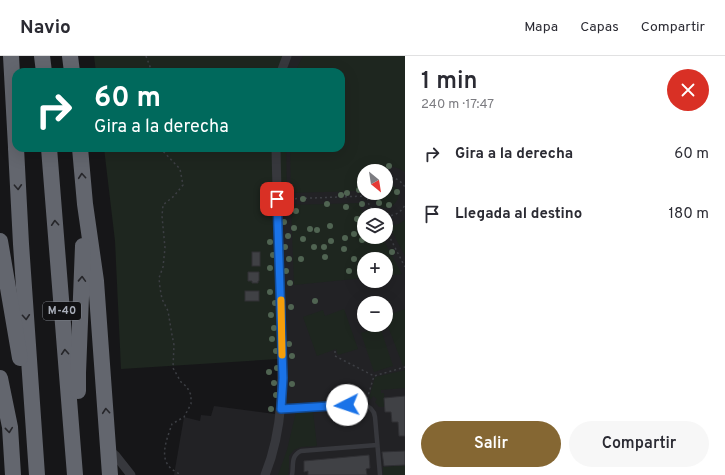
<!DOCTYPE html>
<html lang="es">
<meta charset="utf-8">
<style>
:root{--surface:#fff;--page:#f7f7f7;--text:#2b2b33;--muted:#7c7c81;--line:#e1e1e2;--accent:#856733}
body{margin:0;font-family:Overpass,sans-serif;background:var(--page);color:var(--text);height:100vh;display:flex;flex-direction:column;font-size:15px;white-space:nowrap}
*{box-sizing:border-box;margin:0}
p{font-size:13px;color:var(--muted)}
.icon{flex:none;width:22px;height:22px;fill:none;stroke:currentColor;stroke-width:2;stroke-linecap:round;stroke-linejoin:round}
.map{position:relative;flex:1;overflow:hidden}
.panel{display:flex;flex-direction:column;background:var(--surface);width:320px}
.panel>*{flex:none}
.hud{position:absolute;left:12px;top:12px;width:333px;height:84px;border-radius:12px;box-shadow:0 4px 16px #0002;background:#00695c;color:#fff;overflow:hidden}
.needle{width:26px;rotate:150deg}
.buttons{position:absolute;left:357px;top:108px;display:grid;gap:8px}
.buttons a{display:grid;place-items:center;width:36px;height:36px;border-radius:50%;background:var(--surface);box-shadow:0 4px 16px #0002;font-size:20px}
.pin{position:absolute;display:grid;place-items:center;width:34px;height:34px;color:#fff;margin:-17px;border-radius:8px;box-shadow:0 2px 6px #0006}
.me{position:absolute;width:44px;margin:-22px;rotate:266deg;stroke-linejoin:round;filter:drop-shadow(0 0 3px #0008)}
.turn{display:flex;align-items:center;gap:14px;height:84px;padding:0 16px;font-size:18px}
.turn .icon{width:52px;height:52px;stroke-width:2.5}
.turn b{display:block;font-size:28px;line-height:34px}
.round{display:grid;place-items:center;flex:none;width:42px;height:42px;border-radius:21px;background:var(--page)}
.summary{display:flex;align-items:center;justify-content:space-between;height:68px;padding:0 16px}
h1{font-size:24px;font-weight:600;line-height:30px}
.primary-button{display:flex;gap:8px;margin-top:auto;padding:8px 16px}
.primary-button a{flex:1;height:46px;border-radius:24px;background:var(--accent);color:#fff;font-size:16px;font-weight:600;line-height:46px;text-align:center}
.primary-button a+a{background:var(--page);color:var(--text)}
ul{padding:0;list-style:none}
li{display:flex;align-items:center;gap:12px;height:60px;padding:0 16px}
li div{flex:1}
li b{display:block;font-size:15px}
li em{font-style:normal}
header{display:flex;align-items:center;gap:24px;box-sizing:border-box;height:56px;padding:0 20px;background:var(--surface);border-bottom:1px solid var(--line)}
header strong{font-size:19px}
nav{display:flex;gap:22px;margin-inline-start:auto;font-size:14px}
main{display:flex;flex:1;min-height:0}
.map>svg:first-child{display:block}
.built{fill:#222225;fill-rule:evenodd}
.green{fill:#1e261f}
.building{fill:#404145;stroke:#303034}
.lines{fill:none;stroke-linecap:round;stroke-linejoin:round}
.path{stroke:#3d3f44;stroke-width:1.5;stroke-dasharray:2 3;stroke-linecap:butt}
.service{stroke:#37383d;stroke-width:4.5}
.minor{stroke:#37383d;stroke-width:9}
.motorway{stroke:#63666e;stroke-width:16}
.tree{fill:#506452}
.oneway{stroke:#26262a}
.route-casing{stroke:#114b97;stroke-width:10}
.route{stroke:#1a73e8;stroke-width:7}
.slow{stroke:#f59e0b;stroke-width:7}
.labels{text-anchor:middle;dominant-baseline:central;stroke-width:3;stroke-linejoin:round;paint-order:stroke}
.shield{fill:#111113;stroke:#7b7e86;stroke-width:1}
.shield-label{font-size:11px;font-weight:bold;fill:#a8adb8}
</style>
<header>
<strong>Navio</strong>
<nav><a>Mapa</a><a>Capas</a><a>Compartir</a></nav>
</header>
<main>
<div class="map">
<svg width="405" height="419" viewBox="0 0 405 419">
<rect width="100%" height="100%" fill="#161618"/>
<path class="built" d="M283,0H405V419H174L184,361L200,365L201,359L211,360L214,350L275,358L277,340L278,303L273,176L272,92H341V16H277ZM364,115H386V137H364ZM364,159H386V181H364ZM364,203H386V225H364ZM364,247H386V269H364Z"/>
<g class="green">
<path d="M94,0H283L277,16H96Z"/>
<path d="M303,0H405V116C387,104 381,115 364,115C364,124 361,127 358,135L291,137L290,92H341V16H295Z"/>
<path d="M104,92H272L273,176L278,303L121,313L115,185Z"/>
<path d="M279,92H286L287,137L281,138Z"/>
<path d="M386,128C391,128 394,129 397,133C405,151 373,163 376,137H386Z"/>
<path d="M359,147L360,152L365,159L364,181H382L402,218L386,220V203H364V222L294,229L291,149Z"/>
<path d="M405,164V200L389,170L399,168Z"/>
<path d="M344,253L358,293L338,299L336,293L317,300L303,261L323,254L325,260Z"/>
<path d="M405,253V309L403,310L386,265V260Z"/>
<path d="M380,271L393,310L374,316L361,277Z"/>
<path d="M405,314V332L381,334V337H384L385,351H379L375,346L377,343L373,340L371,343L369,342L375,321Z"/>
<path d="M313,355L317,390L301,391L294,394L289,400V412L288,419H278L287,394L296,356Z"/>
<path d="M405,409V419H383V411Z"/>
</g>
<g class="building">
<rect x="252" y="196" width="8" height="14"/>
<path d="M248,216H259V225H258V227H252V225H248Z"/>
<rect x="245" y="235" width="14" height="10"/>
<path d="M405,340V380H399L398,366H392L391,356H385L384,342Z"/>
<path d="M405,395V409L384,410L382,396Z"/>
<path d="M369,399L370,412L366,413L367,419H308V415L304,416V405Z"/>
</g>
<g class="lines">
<g class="path">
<path d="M146,0L152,16"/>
<path d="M160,92L180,113L183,129L174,140L163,149L162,160L165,192L163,211L159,222L160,232L162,243L168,255L172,279L174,289L173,312L181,326L187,331L191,339V348L184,361L172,368C168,380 160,398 168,409C171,414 177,416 181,419"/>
<path d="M386,121C395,121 400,124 405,131"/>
<path d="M368,137C366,147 371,155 380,159"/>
<path d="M285,143L367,140"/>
<path d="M386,160C395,160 401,156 405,149"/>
<path d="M386,174L405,211"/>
<path d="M335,295V300L374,320"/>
<path d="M367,343L374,320L405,311"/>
</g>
<g class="service">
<path d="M281,353L362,348C369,350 374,353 375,361L380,419"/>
<path d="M292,419C294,410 290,400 301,395L377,389"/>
</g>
<g class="minor">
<path d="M281,16L287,0"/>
<path d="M109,394L116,400L131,419"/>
<path d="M265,419C287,365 282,307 281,251C279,198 277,145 276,92"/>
</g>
<g class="motorway">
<path d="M11,0L16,91"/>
<path d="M42,0L44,16"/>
<path d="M70,0L72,16"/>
<path d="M16,92L21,188L37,419"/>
<path d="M49,92L75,419"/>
<path d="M80,92L85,148L96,225L110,419"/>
<path d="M0,185L20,302"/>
<path d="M0,322L10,371L13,419"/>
<path d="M78,335V317L83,190"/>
</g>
</g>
<g class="tree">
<circle cx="389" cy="110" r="3"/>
<circle cx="359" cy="134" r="3"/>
<circle cx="283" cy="136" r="3"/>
<circle cx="397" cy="136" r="3"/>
<circle cx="347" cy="137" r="3"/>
<circle cx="341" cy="139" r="3"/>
<circle cx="303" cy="143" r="3"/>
<circle cx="379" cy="147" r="3"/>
<circle cx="327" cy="148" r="3"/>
<circle cx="362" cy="148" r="3"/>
<circle cx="389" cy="149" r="3"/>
<circle cx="346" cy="151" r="3"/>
<circle cx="296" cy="155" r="3"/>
<circle cx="357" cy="163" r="3"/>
<circle cx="284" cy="166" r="3"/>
<circle cx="330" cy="170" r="3"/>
<circle cx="294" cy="172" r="3"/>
<circle cx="310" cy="173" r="3"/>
<circle cx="317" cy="174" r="3"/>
<circle cx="354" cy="178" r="3"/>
<circle cx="288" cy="180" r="3"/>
<circle cx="345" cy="182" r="3"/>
<circle cx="303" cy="183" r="3"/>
<circle cx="362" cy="184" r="3"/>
<circle cx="331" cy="185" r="3"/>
<circle cx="270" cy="186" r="3"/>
<circle cx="285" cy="191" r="3"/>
<circle cx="314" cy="191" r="3"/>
<circle cx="324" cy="191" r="3"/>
<circle cx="344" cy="193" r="3"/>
<circle cx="392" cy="196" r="3"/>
<circle cx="273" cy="199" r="3"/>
<circle cx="325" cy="201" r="3"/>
<circle cx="289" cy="203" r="3"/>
<circle cx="301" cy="203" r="3"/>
<circle cx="354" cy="203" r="3"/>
<circle cx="270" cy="212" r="3"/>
<circle cx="286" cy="215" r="3"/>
<circle cx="349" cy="215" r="3"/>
<circle cx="290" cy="227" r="3"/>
<circle cx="270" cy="236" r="3"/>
<circle cx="315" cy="245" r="3"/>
<circle cx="275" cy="247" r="3"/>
<circle cx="291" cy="251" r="3"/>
<circle cx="271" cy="259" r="3"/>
<circle cx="274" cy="272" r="3"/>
<circle cx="272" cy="283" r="3"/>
<circle cx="289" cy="288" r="3"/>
<circle cx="276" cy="295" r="3"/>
<circle cx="292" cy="300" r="3"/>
<circle cx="277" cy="312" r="3"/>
<circle cx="269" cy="316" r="3"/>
<circle cx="274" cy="327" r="3"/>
<circle cx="292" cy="328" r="3"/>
<circle cx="276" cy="339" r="3"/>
<circle cx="271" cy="353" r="3"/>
</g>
<defs><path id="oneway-chevron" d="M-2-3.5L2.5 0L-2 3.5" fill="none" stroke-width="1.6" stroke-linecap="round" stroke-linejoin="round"/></defs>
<g class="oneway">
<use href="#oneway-chevron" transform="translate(82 120) rotate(-95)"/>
<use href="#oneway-chevron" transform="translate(18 131) rotate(87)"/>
<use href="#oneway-chevron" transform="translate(55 167) rotate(-94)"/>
<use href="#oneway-chevron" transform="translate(82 223) rotate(-88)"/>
<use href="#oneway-chevron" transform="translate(26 261) rotate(86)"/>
<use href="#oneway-chevron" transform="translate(65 296) rotate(-94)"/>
<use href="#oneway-chevron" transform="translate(106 355) rotate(-95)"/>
<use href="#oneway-chevron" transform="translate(9 374) rotate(84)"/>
</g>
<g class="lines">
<g class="route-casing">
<path id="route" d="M277,143L283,322L281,353L347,349"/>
</g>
<use href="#route" class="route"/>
<path class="slow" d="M281,244L282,299"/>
</g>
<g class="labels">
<rect class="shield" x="43" y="246" width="38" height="18" rx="3"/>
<g class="shield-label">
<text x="62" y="255">M-40</text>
</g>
</g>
</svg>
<div class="buttons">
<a><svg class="needle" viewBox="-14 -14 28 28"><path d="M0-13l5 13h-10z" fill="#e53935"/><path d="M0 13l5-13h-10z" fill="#7c7c81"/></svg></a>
<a><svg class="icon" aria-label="layers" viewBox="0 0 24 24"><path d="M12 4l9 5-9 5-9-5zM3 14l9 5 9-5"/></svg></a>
<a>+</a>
<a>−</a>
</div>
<div class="pin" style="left:277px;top:143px;background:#d93025"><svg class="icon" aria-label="arrive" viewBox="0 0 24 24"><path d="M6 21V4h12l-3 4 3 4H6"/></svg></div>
<svg class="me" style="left:347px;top:349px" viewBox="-20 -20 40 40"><circle r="19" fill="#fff"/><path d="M0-13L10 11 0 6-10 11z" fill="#1a73e8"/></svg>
<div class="hud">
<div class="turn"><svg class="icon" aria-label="right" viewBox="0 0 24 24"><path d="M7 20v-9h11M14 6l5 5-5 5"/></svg><div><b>60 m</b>Gira a la derecha</div></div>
</div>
</div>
<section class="panel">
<div class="summary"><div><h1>1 min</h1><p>240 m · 17:47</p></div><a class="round" style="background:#d93025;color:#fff"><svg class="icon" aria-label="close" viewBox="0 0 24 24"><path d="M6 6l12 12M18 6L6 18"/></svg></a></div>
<ul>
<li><svg class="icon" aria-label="right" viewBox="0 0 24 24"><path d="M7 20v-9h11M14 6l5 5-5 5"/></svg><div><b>Gira a la derecha</b></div><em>60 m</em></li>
<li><svg class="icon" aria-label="arrive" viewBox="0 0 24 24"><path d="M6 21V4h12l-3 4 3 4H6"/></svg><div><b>Llegada al destino</b></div><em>180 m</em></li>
</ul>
<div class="primary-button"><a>Salir</a><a>Compartir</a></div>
</section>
</main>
